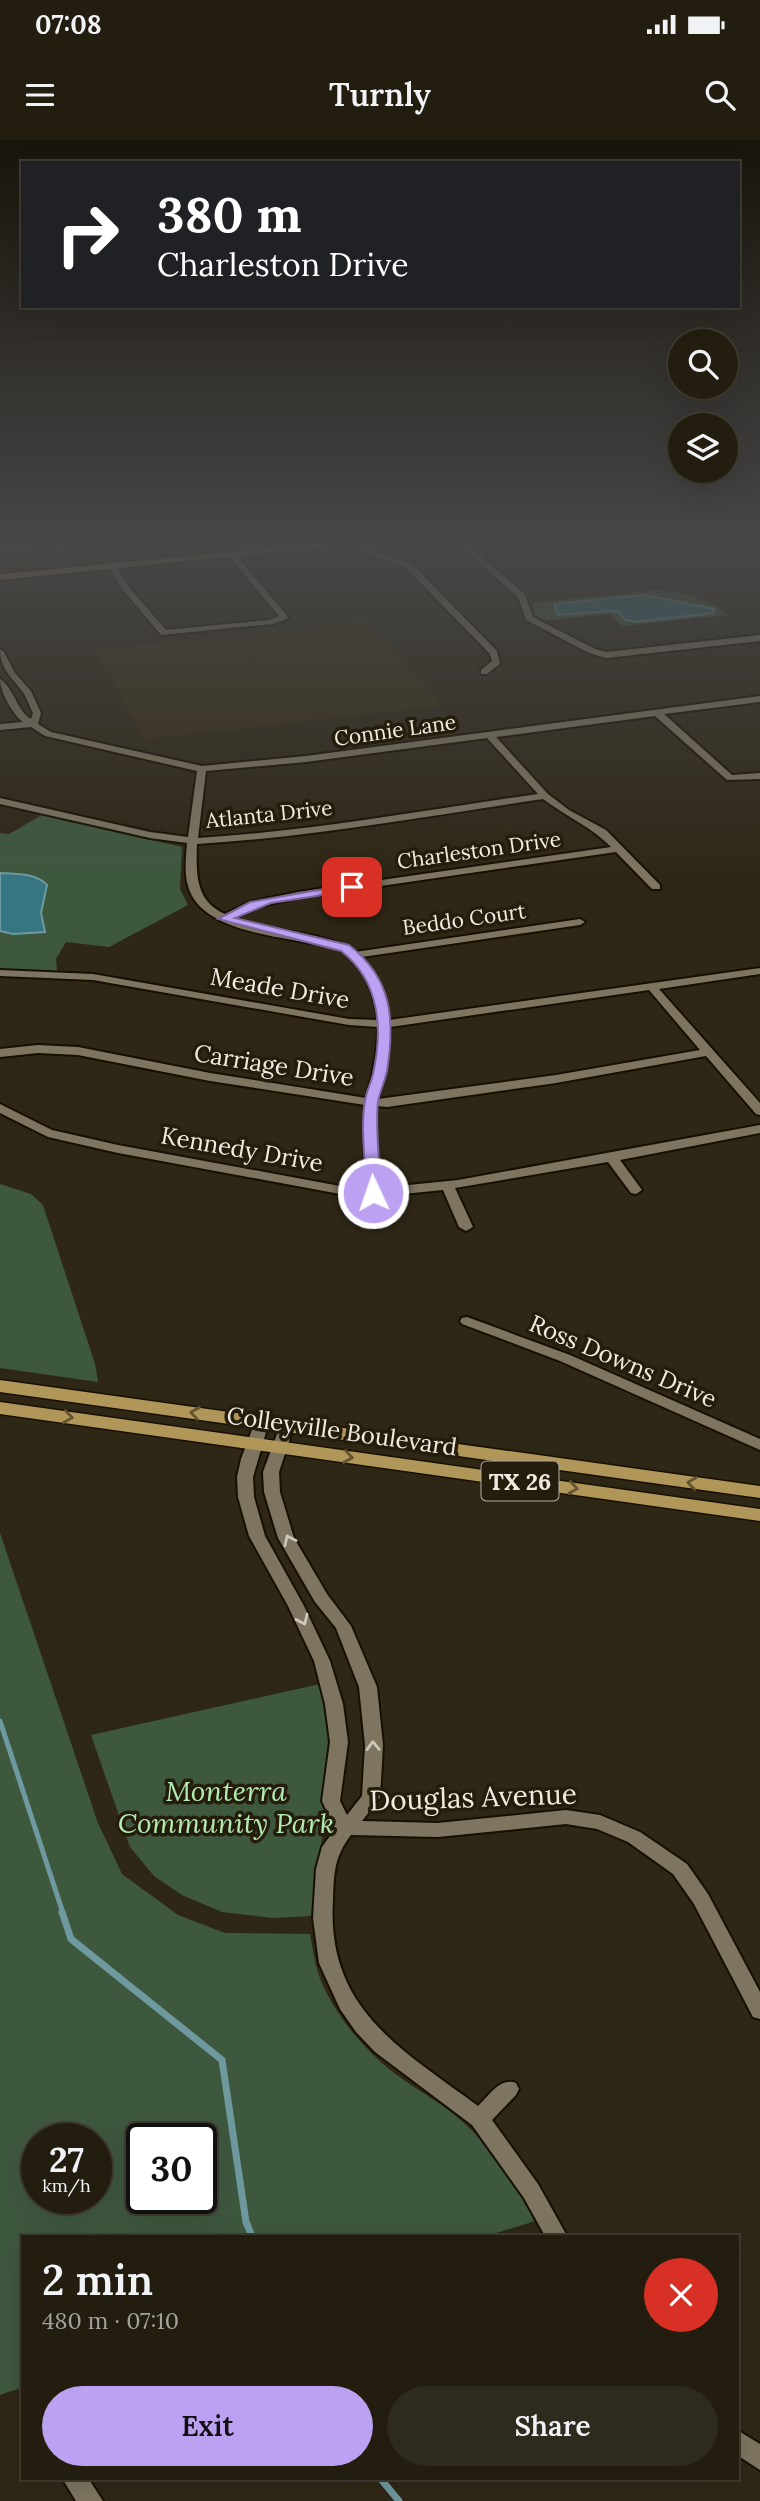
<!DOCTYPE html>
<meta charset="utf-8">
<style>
:root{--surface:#231d10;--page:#2f2a1e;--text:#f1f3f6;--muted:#a3a29f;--line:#403b30;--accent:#bca0f2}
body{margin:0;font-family:Lora,serif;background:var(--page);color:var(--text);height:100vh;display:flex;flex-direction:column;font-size:26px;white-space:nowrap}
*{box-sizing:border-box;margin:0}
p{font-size:23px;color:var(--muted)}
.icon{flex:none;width:38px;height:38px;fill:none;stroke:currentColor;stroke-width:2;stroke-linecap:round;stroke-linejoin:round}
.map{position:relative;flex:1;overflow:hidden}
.sheet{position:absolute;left:21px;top:2095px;width:718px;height:245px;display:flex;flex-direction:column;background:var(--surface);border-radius:0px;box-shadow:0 7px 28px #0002,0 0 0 2px var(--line)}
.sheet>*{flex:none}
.banner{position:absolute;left:21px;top:21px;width:719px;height:147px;border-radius:0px;box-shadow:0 7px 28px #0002,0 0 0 2px var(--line);background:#202124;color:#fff;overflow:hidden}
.buttons{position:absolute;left:668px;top:189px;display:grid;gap:14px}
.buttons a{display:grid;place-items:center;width:70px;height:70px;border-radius:50%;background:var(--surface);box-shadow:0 7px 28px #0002,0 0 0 2px var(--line);font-size:35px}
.speed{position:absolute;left:21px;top:1983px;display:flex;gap:14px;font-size:35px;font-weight:700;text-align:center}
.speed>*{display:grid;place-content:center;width:91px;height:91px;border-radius:50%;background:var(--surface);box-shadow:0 7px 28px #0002,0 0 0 2px var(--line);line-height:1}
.speed small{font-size:18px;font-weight:400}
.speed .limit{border:4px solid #111;border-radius:10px;background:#fff;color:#111}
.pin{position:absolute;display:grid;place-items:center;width:60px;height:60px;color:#fff;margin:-30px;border-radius:14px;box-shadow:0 4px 10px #0006}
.me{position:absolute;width:77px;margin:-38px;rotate:357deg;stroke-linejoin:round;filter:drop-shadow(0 0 5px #0008)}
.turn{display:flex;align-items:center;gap:24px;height:147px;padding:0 21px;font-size:32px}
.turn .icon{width:91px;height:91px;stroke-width:2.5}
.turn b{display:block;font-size:49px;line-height:60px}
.round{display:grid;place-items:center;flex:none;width:74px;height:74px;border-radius:37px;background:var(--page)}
.overview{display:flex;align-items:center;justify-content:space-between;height:119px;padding:0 21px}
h1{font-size:42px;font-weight:600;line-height:52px}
.action{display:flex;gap:14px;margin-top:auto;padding:14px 21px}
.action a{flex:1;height:80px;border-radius:42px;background:var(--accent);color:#111;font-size:28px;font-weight:600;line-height:80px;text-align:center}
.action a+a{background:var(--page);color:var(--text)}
.status{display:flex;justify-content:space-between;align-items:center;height:49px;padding:0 35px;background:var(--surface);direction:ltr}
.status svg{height:19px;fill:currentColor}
header{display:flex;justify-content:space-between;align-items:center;height:91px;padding:0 21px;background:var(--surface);font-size:32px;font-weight:600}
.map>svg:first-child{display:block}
.built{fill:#382d15}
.green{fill:#3e583e;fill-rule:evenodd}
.water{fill:#367683;stroke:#6e999f;stroke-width:2}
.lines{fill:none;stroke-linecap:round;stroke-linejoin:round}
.stream-far1{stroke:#6e999f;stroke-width:5}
.stream{stroke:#6e999f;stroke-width:7}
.minor-casing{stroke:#171002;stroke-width:4}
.major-casing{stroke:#171002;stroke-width:3}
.minor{fill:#7e7561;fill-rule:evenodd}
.major{fill:#b1965a;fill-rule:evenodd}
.oneway{stroke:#64532f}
.oneway2{stroke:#cec8ba}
.route{fill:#bca0f2;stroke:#7a689d;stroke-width:2}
.labels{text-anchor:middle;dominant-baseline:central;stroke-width:7;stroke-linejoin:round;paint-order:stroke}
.far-street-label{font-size:21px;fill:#f0ebe0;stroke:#251d0c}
.shield{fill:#251d0c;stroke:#b3ada0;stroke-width:2}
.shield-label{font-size:23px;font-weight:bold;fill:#f0ebe0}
.street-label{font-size:24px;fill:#f0ebe0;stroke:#251d0c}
.near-park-label{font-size:28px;font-style:italic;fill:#b2ebb1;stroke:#251d0c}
.near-street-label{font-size:28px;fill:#f0ebe0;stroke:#251d0c}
</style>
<div class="status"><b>07:08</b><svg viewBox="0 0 49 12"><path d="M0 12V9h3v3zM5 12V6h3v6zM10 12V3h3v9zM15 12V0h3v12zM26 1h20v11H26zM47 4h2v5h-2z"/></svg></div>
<header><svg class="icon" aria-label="menu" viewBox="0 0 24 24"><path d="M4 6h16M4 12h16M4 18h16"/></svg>Turnly<svg class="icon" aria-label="search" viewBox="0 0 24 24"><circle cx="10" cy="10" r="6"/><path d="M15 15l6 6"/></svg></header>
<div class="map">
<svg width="760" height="2361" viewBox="0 0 760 2361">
<rect width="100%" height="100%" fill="#2f2716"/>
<path class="built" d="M367,481L443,566L145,599L94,510Z"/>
<g class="green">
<path d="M658,450C683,453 708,458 728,475L623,486L609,474L541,481L535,475L533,463Z"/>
<path d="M42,675L182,707L180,749L188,765L109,807L66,802L56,819L57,832L0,833V693L9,694Z"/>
<path d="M0,1044L31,1054L43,1065L95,1224L98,1242L0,1228Z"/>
<path d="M0,1393L98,1683L122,1734L178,1775L225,1793L310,1794C313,1809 315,1826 321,1841C335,1874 361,1906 389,1929C412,1948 440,1961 463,1982C493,2009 515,2045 535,2081L487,2096H23V2247L0,2255ZM37,1998H96V2058H37ZM142,1998H201V2058H142Z"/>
<path d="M320,1544L335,1605L311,1776L273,1778L222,1772L182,1755L154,1736L130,1707L91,1595Z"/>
</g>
<g class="water">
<path d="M644,455L715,469H713V473L637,482L625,480L618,472L612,471L558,475L554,464Z"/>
<path d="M0,733C16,734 36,733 47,745L41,773L45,792L13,794L0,791Z"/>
</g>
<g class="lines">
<path class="stream-far1" d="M0,1581L63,1773"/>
<g class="stream">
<path d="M62,1772L71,1799L222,1920L246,2082L252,2096"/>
<path d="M380,2338L399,2361"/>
</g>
<g class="minor-casing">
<g id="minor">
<path d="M52,401H78L0,412V408Z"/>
<path d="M352,401H361L371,410L412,424L497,511L500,524L487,534H481V530L492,521L490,514L406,428L366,413Z"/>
<path d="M454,401H463L525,454L533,477L595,509L606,512L760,495V501L606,518L589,513L526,480L518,457Z"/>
<path d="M226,410H232L288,477L287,479L272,484L161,495L123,450L106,423L113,421L129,447L166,490L270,480L279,476L225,412Z"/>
<path d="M0,509L4,512L15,533L31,551L41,573L38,584L51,592L202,626L306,616L760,556V562L664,574L732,635L760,633V639L727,640L655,576L496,597L548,654L569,670L606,690L660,745V749H652L616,712L298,758L257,767L234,778C264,791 335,793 355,812L580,779L585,782L580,785L362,817C377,836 386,856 389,880L760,828V834L659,849L760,963V975L756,974L706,916L556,943L387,967L377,966L376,996L379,1048L458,1040L760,985V993L620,1020L642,1050L636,1054L631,1053L608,1022L455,1048L473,1087L466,1091L459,1087L443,1050L373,1057L340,1054L118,1013L48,997L0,973V964L52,990L118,1005L340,1046L366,1048L364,996L365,965L210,941L78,915L38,913L0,917V909L38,905L78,907L210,933L366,958C373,934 378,912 378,887L349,885L93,840L0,836V830L93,834L349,879L378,880C374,855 365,823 341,810C331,805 315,804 304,802C268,795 199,788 188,746C184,733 186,717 187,703L150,698L0,664V658L150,692L188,697L197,631L45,596L31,587L0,590V584L23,582C13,575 0,552 0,539C15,549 16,570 31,579L33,573C29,566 27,557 22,551C11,536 0,529 0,509ZM487,598L538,654C425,670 312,691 198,698L206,631L306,622ZM543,659C565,676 592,687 611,707L298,752L250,762L225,774C195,761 196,733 197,704C313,697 428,676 543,659ZM649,850L700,910L556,935L378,959L388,917L390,887Z"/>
<path d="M467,1177L570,1215L760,1299V1310L560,1221L462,1184L460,1181L462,1178Z"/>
<path d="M262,1277L269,1282L253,1337L254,1357L265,1396L304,1466L330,1521L343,1564L348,1602L340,1661L347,1675L362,1656L365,1605L359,1547L336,1488L315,1462L278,1398L264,1352L263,1332L280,1286L287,1281L294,1286L279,1332L280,1352L294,1398L327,1454L351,1486L377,1547L383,1605L380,1658L362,1681L438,1683L566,1670L600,1675L640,1692L687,1724L708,1754L760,1852V1879L753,1877L694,1764L673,1734L628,1702L597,1689L566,1684L438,1697L351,1695C334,1717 334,1733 333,1760C326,1869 401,1909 478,1966C489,1956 500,1937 516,1943L519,1949L516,1955L492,1980L538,2044L567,2096H545L524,2058L472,1985L375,1912L356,1892L340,1869L319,1823L313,1778L316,1729L322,1707L335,1689L322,1661L330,1602L325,1564L314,1521L288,1466L249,1396L238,1357L237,1337L241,1319L255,1282Z"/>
<path d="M737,2290L760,2304V2330L737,2315Z"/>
<path d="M62,2338H88L103,2361H76Z"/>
</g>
</g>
<g class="major-casing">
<g id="major">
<path d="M345,401H383L0,440V434Z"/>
<path d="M0,1240L760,1346V1358L0,1252Z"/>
<path d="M0,1262L760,1369V1381L0,1274Z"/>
</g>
</g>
<use href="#minor" class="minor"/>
<use href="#major" class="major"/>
</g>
<defs><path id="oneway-chevron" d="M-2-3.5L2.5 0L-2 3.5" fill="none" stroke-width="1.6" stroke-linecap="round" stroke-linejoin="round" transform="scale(1.75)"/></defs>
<g class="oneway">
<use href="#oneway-chevron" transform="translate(195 1273) rotate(-172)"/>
<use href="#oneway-chevron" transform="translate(68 1277) rotate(8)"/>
<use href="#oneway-chevron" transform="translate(348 1317) rotate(9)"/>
<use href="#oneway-chevron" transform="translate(692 1343) rotate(-172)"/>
<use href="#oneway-chevron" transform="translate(573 1348) rotate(8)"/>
</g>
<g class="oneway2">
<use href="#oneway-chevron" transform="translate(289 1400) rotate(-115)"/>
<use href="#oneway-chevron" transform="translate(303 1480) rotate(65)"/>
<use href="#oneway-chevron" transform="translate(373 1606) rotate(-91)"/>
</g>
<linearGradient id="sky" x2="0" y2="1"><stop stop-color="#1a150c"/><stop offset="0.55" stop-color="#474747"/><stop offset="1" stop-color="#474747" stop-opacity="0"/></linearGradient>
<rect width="760" height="732" fill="url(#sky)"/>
<path class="route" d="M352,744L358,747L356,750L271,763L235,778L349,805C393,839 395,881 387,931C385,941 380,951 378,962C375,991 380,1024 381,1053L373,1058L366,1053C366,1025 360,988 365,961C366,952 371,943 373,934C383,889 380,841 341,811L218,779L250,762Z"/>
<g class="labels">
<g class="far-street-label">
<text transform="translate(395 590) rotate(-8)">Connie Lane</text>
<text transform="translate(269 674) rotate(-6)">Atlanta Drive</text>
<text transform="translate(479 710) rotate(-8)">Charleston Drive</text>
<text transform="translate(464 779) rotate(-8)">Beddo Court</text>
</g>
<rect class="shield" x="481.5" y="1321.5" width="77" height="39" rx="5"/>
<g class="shield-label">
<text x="520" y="1341">TX 26</text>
</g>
<g class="street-label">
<text transform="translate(280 848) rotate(10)">Meade Drive</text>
<text transform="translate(274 925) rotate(9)">Carriage Drive</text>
<text transform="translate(242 1009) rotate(10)">Kennedy Drive</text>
<text transform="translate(623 1221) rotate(23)">Ross Downs Drive</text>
<text transform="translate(342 1291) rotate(8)">Colleyville Boulevard</text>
</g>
<g class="near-park-label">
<text x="226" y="1651">Monterra<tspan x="226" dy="32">Community Park</tspan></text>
</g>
<g class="near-street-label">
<text transform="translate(473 1657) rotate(-2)">Douglas Avenue</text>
</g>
</g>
</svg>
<div class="buttons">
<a><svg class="icon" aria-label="search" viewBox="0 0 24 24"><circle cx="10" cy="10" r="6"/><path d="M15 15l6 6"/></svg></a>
<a><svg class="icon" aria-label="layers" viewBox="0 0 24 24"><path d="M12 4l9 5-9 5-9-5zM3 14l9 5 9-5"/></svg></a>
</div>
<div class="speed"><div>27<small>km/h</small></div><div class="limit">30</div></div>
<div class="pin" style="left:352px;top:747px;background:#d93025"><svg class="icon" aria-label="arrive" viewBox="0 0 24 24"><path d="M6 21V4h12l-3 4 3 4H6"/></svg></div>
<svg class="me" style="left:373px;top:1053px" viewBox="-20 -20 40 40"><circle r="17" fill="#bca0f2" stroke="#fff" stroke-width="3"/><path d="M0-11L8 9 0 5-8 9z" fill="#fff"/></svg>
<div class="banner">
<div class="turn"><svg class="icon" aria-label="right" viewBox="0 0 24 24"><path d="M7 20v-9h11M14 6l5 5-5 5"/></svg><div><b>380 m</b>Charleston Drive</div></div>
</div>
<section class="sheet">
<div class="overview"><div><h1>2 min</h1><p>480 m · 07:10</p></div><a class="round" style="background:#d93025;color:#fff"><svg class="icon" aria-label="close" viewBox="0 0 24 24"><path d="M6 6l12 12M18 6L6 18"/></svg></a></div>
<div class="action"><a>Exit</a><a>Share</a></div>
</section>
</div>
